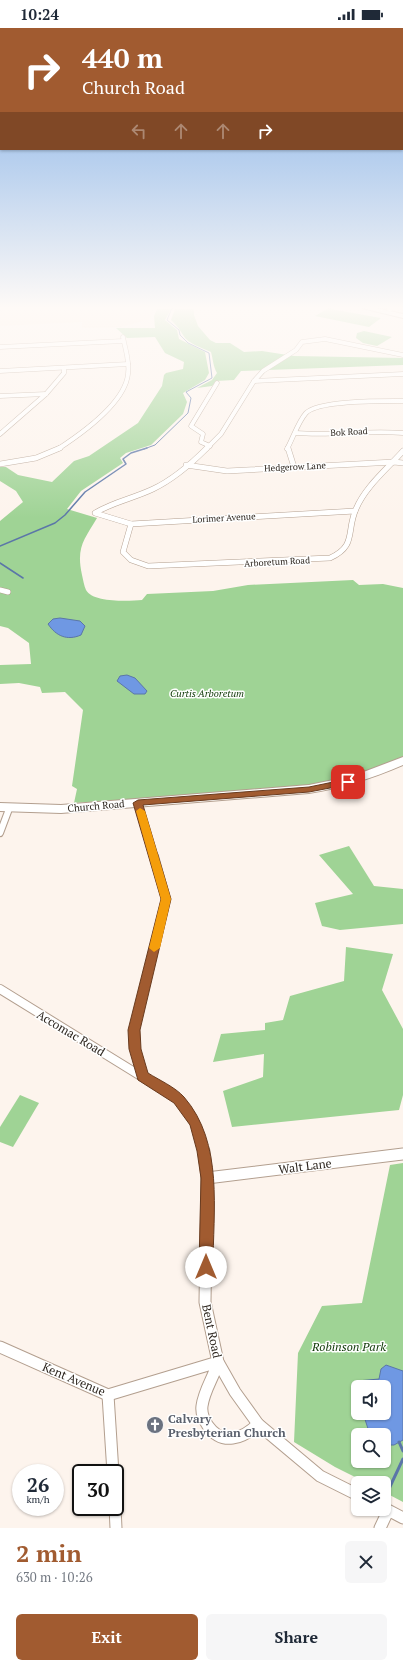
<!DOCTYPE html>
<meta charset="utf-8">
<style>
:root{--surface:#fff;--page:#f6f6f7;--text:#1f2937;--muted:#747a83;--accent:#a15b30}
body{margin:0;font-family:"PT Serif",serif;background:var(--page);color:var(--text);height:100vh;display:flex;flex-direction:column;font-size:15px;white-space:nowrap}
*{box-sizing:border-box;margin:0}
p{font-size:13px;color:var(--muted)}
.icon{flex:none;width:22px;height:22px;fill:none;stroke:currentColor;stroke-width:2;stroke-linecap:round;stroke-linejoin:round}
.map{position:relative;height:1500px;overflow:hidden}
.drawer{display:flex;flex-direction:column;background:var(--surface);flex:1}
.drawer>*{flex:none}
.top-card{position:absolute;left:0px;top:0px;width:403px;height:122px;box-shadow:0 1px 3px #0004;background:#a15b30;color:#fff;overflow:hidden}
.controls{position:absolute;left:351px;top:1352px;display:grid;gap:8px}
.controls a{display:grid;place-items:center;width:40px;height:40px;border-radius:6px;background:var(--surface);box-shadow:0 1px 3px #0004;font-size:20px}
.speed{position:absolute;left:12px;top:1436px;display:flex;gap:8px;font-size:20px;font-weight:700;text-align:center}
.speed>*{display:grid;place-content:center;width:52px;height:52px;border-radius:50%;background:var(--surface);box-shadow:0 1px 3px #0004;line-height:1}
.speed small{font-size:10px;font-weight:400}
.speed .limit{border:2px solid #111;border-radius:6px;background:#fff;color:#111}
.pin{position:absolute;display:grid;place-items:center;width:34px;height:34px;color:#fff;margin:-17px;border-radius:8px;box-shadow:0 2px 6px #0006}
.me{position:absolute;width:44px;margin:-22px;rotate:0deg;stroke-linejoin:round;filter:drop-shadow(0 0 3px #0008)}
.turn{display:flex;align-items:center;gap:14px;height:84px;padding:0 16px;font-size:18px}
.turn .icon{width:52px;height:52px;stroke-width:2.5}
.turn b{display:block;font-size:28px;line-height:34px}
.lanes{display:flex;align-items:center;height:38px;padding:0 16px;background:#0003;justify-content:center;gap:20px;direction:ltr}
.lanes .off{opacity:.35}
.round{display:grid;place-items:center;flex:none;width:42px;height:42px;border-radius:6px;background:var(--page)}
.head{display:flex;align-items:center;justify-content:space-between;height:68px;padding:0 16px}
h1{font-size:24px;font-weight:700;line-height:30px;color:var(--accent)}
.cta{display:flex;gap:8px;margin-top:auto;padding:8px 16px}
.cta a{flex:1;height:46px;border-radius:6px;background:var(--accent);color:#fff;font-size:16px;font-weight:700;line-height:46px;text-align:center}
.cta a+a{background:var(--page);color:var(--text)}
.status{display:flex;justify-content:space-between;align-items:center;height:28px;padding:0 20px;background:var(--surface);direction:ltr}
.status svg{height:11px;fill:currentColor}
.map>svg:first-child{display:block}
.built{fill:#fdecde}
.green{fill:#9fd395;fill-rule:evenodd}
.water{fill:#6f98e3;stroke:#5b76a8}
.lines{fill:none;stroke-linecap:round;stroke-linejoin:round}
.stream-far2{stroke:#5b76a8;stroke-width:1}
.stream-far1{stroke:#5b76a8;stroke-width:1.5}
.stream{stroke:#5b76a8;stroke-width:3}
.minor-far4-casing{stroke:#b39f8f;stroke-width:5}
.minor-far3-casing{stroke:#b39f8f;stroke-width:6}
.minor-far2-casing{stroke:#b39f8f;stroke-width:8}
.minor-far1-casing{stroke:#b39f8f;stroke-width:10}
.minor-casing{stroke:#b39f8f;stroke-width:13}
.primary-casing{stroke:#b39f8f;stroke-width:2}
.trunk-casing{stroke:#b39f8f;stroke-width:2}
.minor-far4{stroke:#fff;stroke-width:4}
.minor-far3{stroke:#fff;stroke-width:5}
.minor-far2{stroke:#fff;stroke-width:6}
.minor-far1{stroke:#fff;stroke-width:8}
.minor{stroke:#fff;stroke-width:11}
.primary{fill:#fff;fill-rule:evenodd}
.trunk{fill:#fff;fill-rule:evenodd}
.route{fill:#a15b30;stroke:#693b1f}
.slow{fill:#f59e0b}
.labels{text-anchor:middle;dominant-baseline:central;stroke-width:3;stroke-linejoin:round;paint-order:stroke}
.far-street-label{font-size:9px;fill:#2d261f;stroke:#fff}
.park-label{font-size:10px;font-style:italic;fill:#103a08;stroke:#fff}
.street-label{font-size:10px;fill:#2d261f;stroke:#fff}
.near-street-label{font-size:12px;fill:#2d261f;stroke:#fff}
.near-park-label{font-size:12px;font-style:italic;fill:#103a08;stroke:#fff}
.near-worship-label{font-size:12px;font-weight:bold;fill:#5b616d;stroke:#fff;text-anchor:start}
</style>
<div class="status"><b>10:24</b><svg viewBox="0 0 49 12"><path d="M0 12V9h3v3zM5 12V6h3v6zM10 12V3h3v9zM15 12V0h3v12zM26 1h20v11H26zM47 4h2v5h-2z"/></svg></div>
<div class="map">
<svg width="403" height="1500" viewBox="0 0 403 1500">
<rect width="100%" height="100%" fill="#fdf4ed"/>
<path class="built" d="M0,281V280L154,281L150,291L121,299L95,300H82V294L0,298Z"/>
<g class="green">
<path d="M331,280V281L381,290L369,299L315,288L327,281Z"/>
<path d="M157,281H171L165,292L177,302L179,311L205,324L209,345L205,352L183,365L187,374L183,386L151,417L126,425L120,430L123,435L81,463L67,481L97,490C84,512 76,519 82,547C83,551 84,558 86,562C93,575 129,573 142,572L147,566L213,563L248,557L353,552L359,557L383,556L403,560V728L400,730L355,749L298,760L74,775L77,761L72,758L83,682L65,664L42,665L40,659L19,655L0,656V637L31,636L29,615L8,600L0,598V493L23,474L16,463L0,453V439H6L18,447L52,454L74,433L89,428L138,395L162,358L164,347L166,345L183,341L184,334L165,325L155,309L127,310L116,300H155L154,288Z"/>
<path d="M175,281H194V287L198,298L210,312L216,315H230L244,324L262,323L294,328L403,330V337L241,343L234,352L216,353L212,358L197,360L212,352L217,345C213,338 213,331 211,324C203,320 188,316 183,307C178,299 178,299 171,292Z"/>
<path d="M364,303L392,309L377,318L363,315L356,310L357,305Z"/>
<path d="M349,818L374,858L403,861V896L340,902L322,898L315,875L353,866L319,827Z"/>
<path d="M346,919L393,926L382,962L403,1001V1067L399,1082L232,1099L223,1063L263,1049L264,1026L213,1034L221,1006L265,1002V995L283,992L290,968L344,953Z"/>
<path d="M20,1067L39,1075L13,1119L0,1114V1099Z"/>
<path d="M403,1135V1474L384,1464V1455H367L335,1439L294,1414L298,1325L322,1278L362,1275L390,1137ZM358,1359H384V1385H358ZM358,1407H384V1433H358Z"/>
</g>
<g class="water">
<path d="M60,590L80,593L85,598L81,607C67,613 56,608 48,596L53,591Z"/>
<path d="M127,647L135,650L147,663L145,666H134L117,653L120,648Z"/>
<path d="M386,1337L403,1343V1412L394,1417H384V1407H370L363,1385H384V1359H358V1375C352,1366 351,1362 357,1353L379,1351L381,1341Z"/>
</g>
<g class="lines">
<path class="stream-far2" d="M144,421L155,417L188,385L191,370L186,364L212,350L209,325L188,315L180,307L179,302L167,292L172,280"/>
<g class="stream-far1">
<path d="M0,518L55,495L65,487L85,464L126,436L123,431L131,425L147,420"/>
<path d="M0,535L23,550"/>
</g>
<g class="stream">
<path d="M399,1414L403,1423"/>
<path d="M387,1465L403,1431"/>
</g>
<g class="minor-far4-casing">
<g id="minor-far4">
<path d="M389,280L390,282"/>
<path d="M0,319L123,313"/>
<path d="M0,343L128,336"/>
<path d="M254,353L403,346"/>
<path d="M0,368L46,366"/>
<path d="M296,405C332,408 367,402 403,405"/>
<path d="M0,406L46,366L64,345V340"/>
<path d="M210,418L201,414L203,406L191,398L217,355"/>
<path d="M58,421C81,406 125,375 128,346C130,333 125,321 123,309"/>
<path d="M206,421L221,406L254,353L263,343L296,322L302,314L325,311L403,327"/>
<path d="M287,421C293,410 298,394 306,385C318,372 384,373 403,373"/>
</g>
</g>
<g class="minor-far3-casing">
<g id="minor-far3">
<path d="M207,420C192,435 172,452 153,461C132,471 115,473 95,485L131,496L355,483"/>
<path d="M288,420L294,439"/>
<path d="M0,436L36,430L60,420"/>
<path d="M186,437L227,443L394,434L403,435"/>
<path d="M131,496L123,524L131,532L148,538L330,530C357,518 346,503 356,481C365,459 387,441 403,423"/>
<path d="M0,562L8,564"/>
</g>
</g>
<g class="minor-far2-casing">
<g id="minor-far2">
<path d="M138,775L154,829"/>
<path d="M0,805L9,781"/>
</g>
</g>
<g class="minor-far1-casing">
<g id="minor-far1">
<path d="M0,961L178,1071L195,1095L204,1124"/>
<path d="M143,1048L135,1021L134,1002L166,871L154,828"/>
</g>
</g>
<g class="minor-casing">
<g id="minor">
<path d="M204,1123L207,1150L205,1274L218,1334L235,1364L258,1396L320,1448L358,1467"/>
<path d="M207,1150L403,1126"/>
<path d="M0,1319L108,1367L218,1334C214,1349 204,1362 202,1378C201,1385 204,1392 208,1398C222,1418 243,1411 258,1396"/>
<path d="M108,1367L113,1445"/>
<path d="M115,1479L116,1500"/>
<path d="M384,1480L403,1490"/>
<path d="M380,1500L388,1483"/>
</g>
</g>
<g class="primary-casing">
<path id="primary" d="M403,729V737C373,750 342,760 309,765L61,785L0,783V775L61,777L309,757L353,748Z"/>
</g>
<g class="trunk-casing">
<path id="trunk" d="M362,280H376L403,286V290Z"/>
</g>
<use href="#minor-far4" class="minor-far4"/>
<use href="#minor-far3" class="minor-far3"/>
<use href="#minor-far2" class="minor-far2"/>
<use href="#minor-far1" class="minor-far1"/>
<use href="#minor" class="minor"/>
<use href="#primary" class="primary"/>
<use href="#trunk" class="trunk"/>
</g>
<linearGradient id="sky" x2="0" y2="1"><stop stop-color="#77a9e6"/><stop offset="0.57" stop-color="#fefaf7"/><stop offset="1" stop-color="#fefaf7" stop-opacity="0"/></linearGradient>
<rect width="403" height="490" fill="url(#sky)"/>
<path class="route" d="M348,751L351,752V756L309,764L143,777L171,871L140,1002L141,1021L148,1045C159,1052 175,1059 184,1069C224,1115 213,1183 213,1239L211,1244L206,1246L201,1244L199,1239L201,1150L197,1123L190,1097L174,1075L138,1052L129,1021L128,1002L161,871L133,775L138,772L309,759Z"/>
<path class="slow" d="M140,780L145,783L171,871L160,920L154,924L149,920L161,871L136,783Z"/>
<defs>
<g id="church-disc" transform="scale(0.9)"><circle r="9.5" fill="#6b7280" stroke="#fff"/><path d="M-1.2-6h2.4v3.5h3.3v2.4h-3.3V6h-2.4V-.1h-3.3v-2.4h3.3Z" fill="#fff"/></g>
</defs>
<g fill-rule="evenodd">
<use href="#church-disc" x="155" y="1397"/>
</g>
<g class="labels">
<g class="far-street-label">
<text transform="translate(349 404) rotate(-3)">Bok Road</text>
<text transform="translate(295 439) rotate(-3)">Hedgerow Lane</text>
<text transform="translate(224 490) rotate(-3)">Lorimer Avenue</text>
<text transform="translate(277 534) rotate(-3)">Arboretum Road</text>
</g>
<g class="park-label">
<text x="207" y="665">Curtis Arboretum</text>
</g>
<g class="street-label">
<text transform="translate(96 778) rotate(-5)">Church Road</text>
</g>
<g class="near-street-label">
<text transform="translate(71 1005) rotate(31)">Accomac Road</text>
<text transform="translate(305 1138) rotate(-7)">Walt Lane</text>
<text transform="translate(212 1303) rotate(78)">Bent Road</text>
<text transform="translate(74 1351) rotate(23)">Kent Avenue</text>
</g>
<g class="near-park-label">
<text x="349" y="1318">Robinson Park</text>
</g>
<g class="near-worship-label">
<text x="168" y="1390">Calvary<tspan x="168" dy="14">Presbyterian Church</tspan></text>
</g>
</g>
</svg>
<div class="controls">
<a><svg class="icon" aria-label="sound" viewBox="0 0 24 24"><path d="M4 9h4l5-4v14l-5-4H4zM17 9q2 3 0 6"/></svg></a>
<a><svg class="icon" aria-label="search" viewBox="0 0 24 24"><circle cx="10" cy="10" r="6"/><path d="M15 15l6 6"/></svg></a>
<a><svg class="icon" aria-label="layers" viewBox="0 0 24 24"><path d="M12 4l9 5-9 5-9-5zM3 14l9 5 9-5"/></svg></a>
</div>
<div class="speed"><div>26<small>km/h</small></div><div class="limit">30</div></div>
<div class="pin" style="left:348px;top:754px;background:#d93025"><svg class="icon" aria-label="arrive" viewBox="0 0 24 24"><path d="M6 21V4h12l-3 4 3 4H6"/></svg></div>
<svg class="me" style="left:206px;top:1239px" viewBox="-20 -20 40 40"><circle r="19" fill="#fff"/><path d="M0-13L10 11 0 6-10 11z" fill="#a15b30"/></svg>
<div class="top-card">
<div class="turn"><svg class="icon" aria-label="right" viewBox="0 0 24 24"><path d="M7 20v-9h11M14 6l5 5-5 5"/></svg><div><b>440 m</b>Church Road</div></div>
<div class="lanes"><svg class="icon off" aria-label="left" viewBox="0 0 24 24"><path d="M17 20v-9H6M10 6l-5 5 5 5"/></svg><svg class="icon off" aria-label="ahead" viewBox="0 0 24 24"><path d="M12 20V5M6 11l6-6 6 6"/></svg><svg class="icon off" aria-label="ahead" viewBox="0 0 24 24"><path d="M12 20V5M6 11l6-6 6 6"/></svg><svg class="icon" aria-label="right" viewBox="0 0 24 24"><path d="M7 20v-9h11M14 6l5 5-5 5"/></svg></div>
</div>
</div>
<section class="drawer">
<div class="head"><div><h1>2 min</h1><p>630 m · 10:26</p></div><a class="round"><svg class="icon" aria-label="close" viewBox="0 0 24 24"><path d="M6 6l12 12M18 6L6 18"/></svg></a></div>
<div class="cta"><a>Exit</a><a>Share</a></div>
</section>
